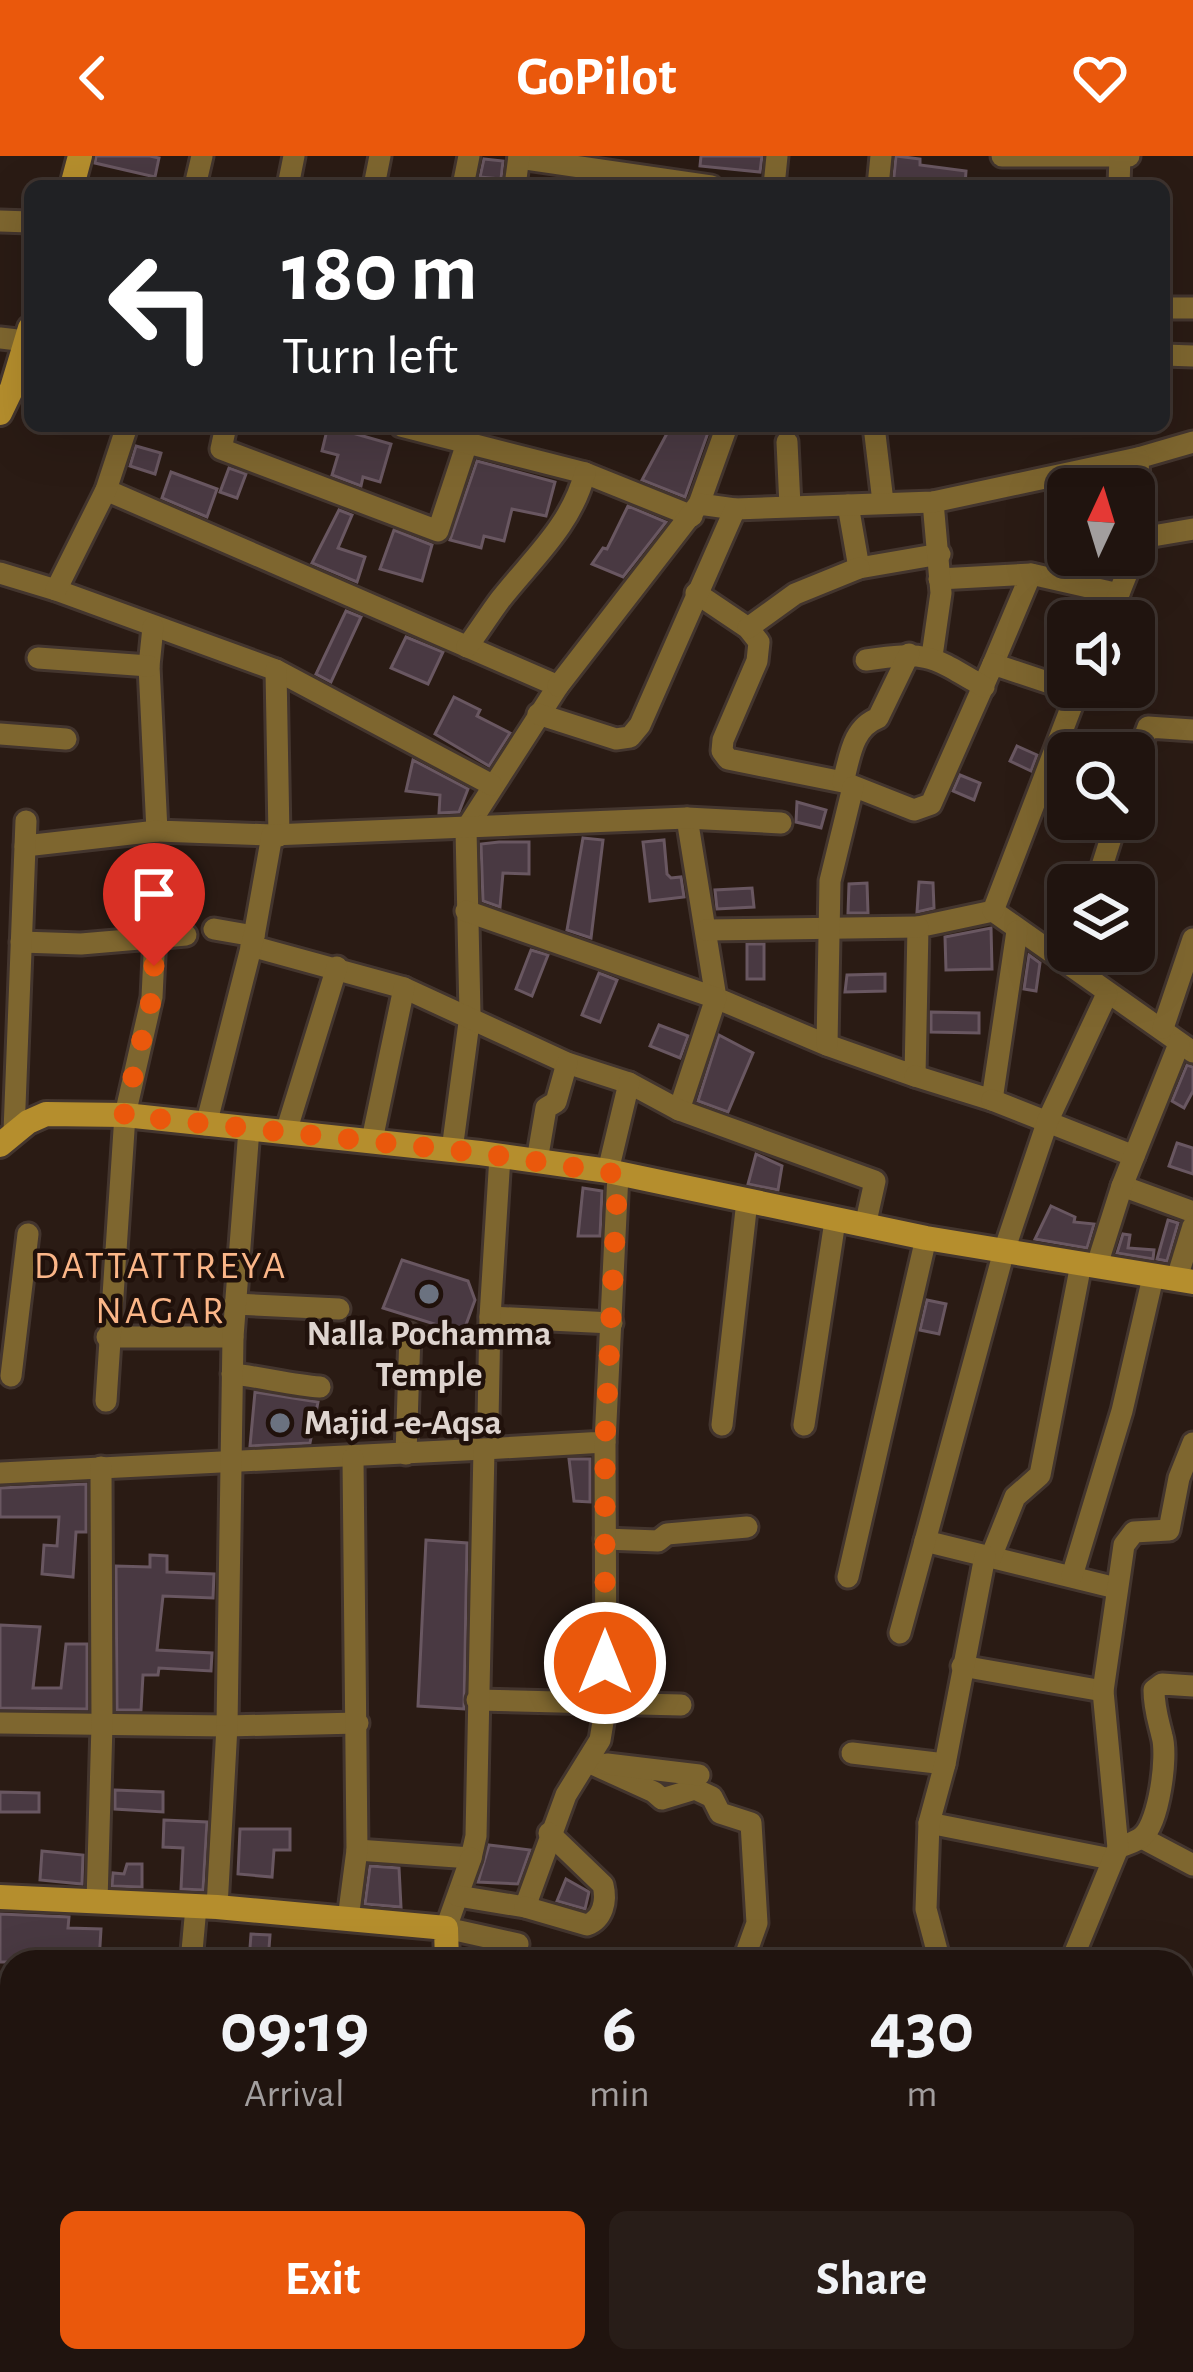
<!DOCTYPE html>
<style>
:root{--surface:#20140f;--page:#281d18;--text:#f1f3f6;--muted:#a29e9e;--line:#3d332f;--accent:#ea580c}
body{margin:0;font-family:"Alegreya Sans",sans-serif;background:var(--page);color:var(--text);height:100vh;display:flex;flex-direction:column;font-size:45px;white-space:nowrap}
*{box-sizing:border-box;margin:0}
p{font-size:39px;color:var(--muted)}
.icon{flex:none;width:66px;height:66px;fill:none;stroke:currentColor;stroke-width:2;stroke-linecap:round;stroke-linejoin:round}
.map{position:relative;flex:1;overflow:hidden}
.sheet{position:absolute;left:0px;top:1794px;width:1194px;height:423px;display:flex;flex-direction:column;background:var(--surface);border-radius:36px 36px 0 0;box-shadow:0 12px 48px #0002,0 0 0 3px var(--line)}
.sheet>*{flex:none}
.banner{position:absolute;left:24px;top:24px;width:1146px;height:252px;border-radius:18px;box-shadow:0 12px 48px #0002,0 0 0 3px var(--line);background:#202124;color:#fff;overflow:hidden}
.needle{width:78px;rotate:4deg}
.tools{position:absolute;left:1047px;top:312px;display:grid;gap:24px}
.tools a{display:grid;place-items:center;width:108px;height:108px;border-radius:18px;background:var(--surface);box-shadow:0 12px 48px #0002,0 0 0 3px var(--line);font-size:60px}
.pin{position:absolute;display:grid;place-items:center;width:102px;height:102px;color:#fff;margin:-123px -51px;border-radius:50% 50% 50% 0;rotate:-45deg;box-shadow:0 0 12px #0007}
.pin .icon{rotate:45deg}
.me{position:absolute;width:132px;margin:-66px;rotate:0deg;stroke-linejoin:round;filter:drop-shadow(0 0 9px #0008)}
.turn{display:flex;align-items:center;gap:42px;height:252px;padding:0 60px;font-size:54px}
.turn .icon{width:156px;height:156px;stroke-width:2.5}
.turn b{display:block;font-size:84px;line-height:102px}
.eta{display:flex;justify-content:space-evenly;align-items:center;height:204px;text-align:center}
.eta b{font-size:72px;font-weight:700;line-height:84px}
.action{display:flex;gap:24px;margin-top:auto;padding:24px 60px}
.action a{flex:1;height:138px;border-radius:18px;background:var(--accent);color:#fff;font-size:48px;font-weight:700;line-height:138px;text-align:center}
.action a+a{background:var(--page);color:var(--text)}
header{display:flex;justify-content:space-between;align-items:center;height:156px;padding:0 60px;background:var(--accent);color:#fff;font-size:54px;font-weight:700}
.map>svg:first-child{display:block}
.building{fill:#493942;stroke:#695761;stroke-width:3}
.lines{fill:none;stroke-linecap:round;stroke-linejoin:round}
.street-casing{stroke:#43352e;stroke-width:27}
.secondary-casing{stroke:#43352e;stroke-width:30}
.street{stroke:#7e662f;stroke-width:21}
.secondary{stroke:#b58e2d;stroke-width:24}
.route{stroke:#ea580c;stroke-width:21;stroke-dasharray:0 37.8}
.worship-dot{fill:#6b7280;stroke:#20110b;stroke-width:4.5}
.labels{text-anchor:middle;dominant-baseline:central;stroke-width:9;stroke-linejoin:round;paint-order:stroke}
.poi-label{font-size:36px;font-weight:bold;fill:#ded4cf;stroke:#20110b}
.neighbourhood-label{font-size:39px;letter-spacing:3px;fill:#fbb688;stroke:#20110b}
</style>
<header><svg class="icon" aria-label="back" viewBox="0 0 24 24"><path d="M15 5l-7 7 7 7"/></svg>GoPilot<svg class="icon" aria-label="heart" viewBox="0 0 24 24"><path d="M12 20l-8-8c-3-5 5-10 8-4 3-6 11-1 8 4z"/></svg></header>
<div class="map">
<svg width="1193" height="2216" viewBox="0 0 1193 2216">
<rect width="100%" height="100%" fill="#2a1b14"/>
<g class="building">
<path d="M96,0H150L159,2L155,21L95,7Z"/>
<path d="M701,0H762L760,16L700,10Z"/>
<path d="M896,0L920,3V9L966,15L965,30H893Z"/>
<path d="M484,3L503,5L501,23L480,21Z"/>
<path d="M328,270L391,288L380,326L363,321L361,330L332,319L338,299L322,295Z"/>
<path d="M671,270H698L709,274L685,341L642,324Z"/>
<path d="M136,290L161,297L155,318L130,310Z"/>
<path d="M477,305L555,326L546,360L512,353L504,385L484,380L481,392L450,384Z"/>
<path d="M229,312L246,318L237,342L220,336Z"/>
<path d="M171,316L217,333L207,361L162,342Z"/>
<path d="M628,350L666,366L623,421L592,408L603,392L607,393Z"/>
<path d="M339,354L352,359L338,392L365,401L357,426L312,407Z"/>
<path d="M394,374L432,389L422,425L380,413Z"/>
<path d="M346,455L361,461L331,526L316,518Z"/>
<path d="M406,481L443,496L428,528L391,512Z"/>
<path d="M454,541L480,554L477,560L510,577L489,610L435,578Z"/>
<path d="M1017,590L1037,599L1031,615L1010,605Z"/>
<path d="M413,604L468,633L459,656L439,657L440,639L406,635Z"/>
<path d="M960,619L980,627L974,644L953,635Z"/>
<path d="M797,646L826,654L821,672L796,666Z"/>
<path d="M583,682L603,684L591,782L567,774Z"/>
<path d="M664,684L667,718L671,722L681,721L684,741L650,745L643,686Z"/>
<path d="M499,686H529V718L503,717L500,751L483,745L481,688Z"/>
<path d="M919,726L933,727L934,752L917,756Z"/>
<path d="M867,727L868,757H848L849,728Z"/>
<path d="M752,732L754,751L717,753L715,734Z"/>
<path d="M991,772L992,813L946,814L945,781Z"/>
<rect x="747" y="788" width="17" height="35"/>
<path d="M531,794L548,799L532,840L516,833Z"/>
<path d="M1029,799L1040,807L1036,835L1024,833Z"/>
<path d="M599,817L617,824L600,866L582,859Z"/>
<path d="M885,818V835L845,836L847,819Z"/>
<path d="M931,856L979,857V877L931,876Z"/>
<path d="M659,869L688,880L680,902L650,890Z"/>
<path d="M719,879L753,897L728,956L698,945Z"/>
<path d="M1187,909L1193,911V935L1184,952L1172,945Z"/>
<path d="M1177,987L1193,992V1018L1169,1010Z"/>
<path d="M756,998L782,1010L778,1034L748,1028Z"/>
<path d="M583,1032L602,1035L600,1080H578Z"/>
<path d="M1051,1050L1075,1061L1074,1066L1094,1068L1087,1092L1035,1083Z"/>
<path d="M1168,1064L1178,1067L1167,1105L1157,1103Z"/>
<path d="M1123,1078L1130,1079L1128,1092L1154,1094L1153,1103L1117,1097Z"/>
<path d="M402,1104L468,1125L475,1144L463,1177L383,1152Z"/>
<path d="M927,1144L946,1148L939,1178L920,1174Z"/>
<path d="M255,1236L318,1246L310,1287L250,1290Z"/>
<path d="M569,1303H590V1346L574,1345Z"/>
<path d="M86,1328V1376H76L73,1421L42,1418L44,1389L57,1390L59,1361H0V1332Z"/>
<path d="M426,1384L467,1387L464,1553L418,1550Z"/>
<path d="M150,1399L167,1400V1416L214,1418L213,1442L163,1440L157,1494L212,1497L211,1515L159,1512L158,1519H143L141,1554H117L116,1410L150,1411Z"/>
<path d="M0,1469L40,1471L33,1532H61L66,1488H87V1553L0,1552Z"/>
<path d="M115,1634L163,1636V1656L115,1653Z"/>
<path d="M0,1636L39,1637V1656H0Z"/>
<path d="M164,1664L207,1666L203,1734L181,1733L183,1692L163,1691Z"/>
<path d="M240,1673H290V1694H274L272,1721L238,1718Z"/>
<path d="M489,1689L530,1694L518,1728L478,1726Z"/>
<path d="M42,1695L83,1699L82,1728L40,1724Z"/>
<path d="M127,1708H142V1731L112,1730L113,1717L124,1718Z"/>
<path d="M370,1710L399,1712L401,1751L365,1748Z"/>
<path d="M566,1723L589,1736L585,1753L557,1745Z"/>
<path d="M0,1758L69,1761L68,1772L101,1773L99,1806H0Z"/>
<path d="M251,1778L270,1779L268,1806H249Z"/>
</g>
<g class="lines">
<g class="street-casing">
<g id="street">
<path d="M1002,0H1129"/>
<path d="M519,2L711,30"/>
<path d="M195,30L202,0"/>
<path d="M288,30L294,0"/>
<path d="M374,30L380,0"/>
<path d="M463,30L469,0"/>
<path d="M515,30L519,0"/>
<path d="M774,30L777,0"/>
<path d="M878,30L881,0"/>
<path d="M1119,30L1120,0"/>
<path d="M0,65L30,66"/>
<path d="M1164,152H1193"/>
<path d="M0,182L26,185"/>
<path d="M1164,199L1193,200"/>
<path d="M226,270L221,293L438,375L467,287"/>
<path d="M401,270L585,317L692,360"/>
<path d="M874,270L883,346"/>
<path d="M787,286L790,350"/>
<path d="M1138,302L1193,286"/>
<path d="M106,334L558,530L466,673L470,859L452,994"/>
<path d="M699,348L727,270"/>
<path d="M848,349L859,412L940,398"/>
<path d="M1141,382L1193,373"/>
<path d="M0,417L56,434L276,514L492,629"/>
<path d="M1031,418L1119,438"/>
<path d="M939,423L1031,418L993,508"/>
<path d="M56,434L106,334L127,270"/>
<path d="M696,437L748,472L759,486L757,505L723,584L722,595L728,603L843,626L914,654L931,648L993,508L1077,536"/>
<path d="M153,471L149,510L157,675L272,679"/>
<path d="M748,472L795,438L859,412"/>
<path d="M467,491C478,476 489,459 500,444C533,402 571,370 585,317"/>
<path d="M932,500L941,437L933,346"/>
<path d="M38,502L149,510"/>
<path d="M866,504C929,495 930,499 984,531"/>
<path d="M276,514L279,680"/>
<path d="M558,530L699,348L735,353L933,346L1138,302L1141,382L1108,465"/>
<path d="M538,558L616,583L630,581L640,569L735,353"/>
<path d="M0,578L66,583"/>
<path d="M1134,610L1148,571L1193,574"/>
<path d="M843,626C850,601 852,572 878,562L909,498"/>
<path d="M687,662L716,842L827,889L915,920L918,771L993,755L1193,896"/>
<path d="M25,690L157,675"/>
<path d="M1096,729L1117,663"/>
<path d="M466,755L716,842L679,954"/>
<path d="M993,755L1079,531"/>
<path d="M214,773L254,780"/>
<path d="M706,774L918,771"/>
<path d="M21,786L81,788L186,779"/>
<path d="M251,790L404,832L567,907L629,927L679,954L875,1025L865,1070"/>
<path d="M1163,872L1193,783"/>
<path d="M827,889L830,725L853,631"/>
<path d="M915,920L992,944L1017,775"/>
<path d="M992,944L1134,1000"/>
<path d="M206,969L254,780L272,679L687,662L781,667"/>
<path d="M14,976L26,665"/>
<path d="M286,976L337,811"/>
<path d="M372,984L404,832"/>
<path d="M537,1005L546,952L556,946L567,907"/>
<path d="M608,1015L629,927"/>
<path d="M1122,1030L1193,1056"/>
<path d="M1097,1109L1122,1030L1179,888"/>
<path d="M1177,1122L1193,1070"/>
<path d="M235,1148L339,1153"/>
<path d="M490,1161L612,1167"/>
<path d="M107,1181H233"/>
<path d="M232,1218C263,1221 290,1229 320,1231"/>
<path d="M11,1220L28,1078"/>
<path d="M106,1245L125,959L152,841L155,779"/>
<path d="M488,1264L490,1161L500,1000"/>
<path d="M722,1269L747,1045"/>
<path d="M804,1269L835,1065"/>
<path d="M406,1298L410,1178"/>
<path d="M0,1317L484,1293"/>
<path d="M605,1383L658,1385L667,1378L747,1371"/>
<path d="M925,1385L1116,1432"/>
<path d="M991,1401L1015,1341L1040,1319L1081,1108"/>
<path d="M1072,1420L1122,1255L1153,1121"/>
<path d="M848,1421L926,1082"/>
<path d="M900,1477L1004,1095L1048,964L1107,838"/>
<path d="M962,1510L1103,1535"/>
<path d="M477,1544L681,1549"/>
<path d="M0,1567L227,1570L358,1567"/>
<path d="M852,1597L945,1608"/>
<path d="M588,1606L654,1636L662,1643L695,1633L712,1641L720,1657L751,1667L757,1767L743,1806"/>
<path d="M607,1608L699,1619"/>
<path d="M929,1667L1111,1703"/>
<path d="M1142,1682L1193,1709"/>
<path d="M1118,1692C1126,1688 1137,1686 1143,1680C1159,1666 1168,1600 1162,1580C1158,1563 1154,1552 1154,1534L1162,1528L1193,1530"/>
<path d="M357,1694L471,1702L476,1680L484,1293L605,1286L618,1018"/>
<path d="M471,1702L446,1772L518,1788"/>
<path d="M458,1740L525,1751L566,1639L600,1584L606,1548L605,1286"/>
<path d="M97,1746L102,1568L101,1311"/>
<path d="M217,1751L227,1570L233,1181L249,973"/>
<path d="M525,1751L587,1769C603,1763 607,1745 603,1729L549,1677"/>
<path d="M348,1763L357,1694L353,1302"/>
<path d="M191,1806L196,1751"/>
<path d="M940,1806L926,1753L929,1667L945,1608L985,1400"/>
<path d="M1071,1806L1118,1692L1103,1535L1124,1389L1134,1376L1169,1374L1179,1322L1193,1287"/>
<path d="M0,1898L12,1899"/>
<path d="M1182,1906L1193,1907"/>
<path d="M0,2049L12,2051"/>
<path d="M800,2216L801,2205"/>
<path d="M919,2216L920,2205"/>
<path d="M1041,2216L1042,2205"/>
<path d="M1159,2216L1160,2205"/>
</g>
</g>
<g class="secondary-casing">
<g id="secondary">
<path d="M72,30L80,0"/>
<path d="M0,257L12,232L30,172"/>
<path d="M0,989L28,966L46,958L125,959L480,997L608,1015L926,1082L1193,1126"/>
<path d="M0,1741L217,1751L446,1772L447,1806"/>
<path d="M1182,2023L1193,2020"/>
<path d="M592,2216L594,2205"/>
</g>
</g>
<use href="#street" class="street"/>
<use href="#secondary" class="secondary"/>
</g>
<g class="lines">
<path class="route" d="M154,810L152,841L124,959L481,997L618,1018L605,1286V1507"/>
</g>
<g class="worship-dot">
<circle cx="429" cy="1138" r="12"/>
<circle cx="280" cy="1267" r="12"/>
</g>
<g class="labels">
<g class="poi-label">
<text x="429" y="1178">Nalla Pochamma<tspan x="429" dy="41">Temple</tspan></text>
<text x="304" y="1267" text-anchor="start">Majid -e-Aqsa</text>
</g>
<g class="neighbourhood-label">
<text x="161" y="1110">DATTATTREYA<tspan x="161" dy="45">NAGAR</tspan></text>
</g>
</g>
</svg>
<div class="tools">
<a><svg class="needle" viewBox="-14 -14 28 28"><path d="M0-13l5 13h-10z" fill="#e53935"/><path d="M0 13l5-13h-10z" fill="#a29e9e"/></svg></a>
<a><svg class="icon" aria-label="sound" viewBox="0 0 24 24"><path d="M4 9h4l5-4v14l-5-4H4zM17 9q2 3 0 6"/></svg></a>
<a><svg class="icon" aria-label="search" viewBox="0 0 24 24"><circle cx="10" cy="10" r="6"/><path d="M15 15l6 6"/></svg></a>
<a><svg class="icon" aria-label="layers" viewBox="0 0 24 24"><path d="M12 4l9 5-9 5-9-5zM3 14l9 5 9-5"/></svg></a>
</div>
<div class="pin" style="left:154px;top:810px;background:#d93025"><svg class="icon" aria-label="arrive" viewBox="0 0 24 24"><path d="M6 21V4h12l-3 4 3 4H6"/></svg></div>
<svg class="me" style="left:605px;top:1507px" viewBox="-20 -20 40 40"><circle r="17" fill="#ea580c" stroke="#fff" stroke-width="3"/><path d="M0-11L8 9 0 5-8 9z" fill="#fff"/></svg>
<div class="banner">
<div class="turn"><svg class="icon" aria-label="left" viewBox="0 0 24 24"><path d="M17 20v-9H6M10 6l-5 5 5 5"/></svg><div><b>180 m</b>Turn left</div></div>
</div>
<section class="sheet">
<div class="eta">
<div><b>09:19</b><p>Arrival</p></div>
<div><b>6</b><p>min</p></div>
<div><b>430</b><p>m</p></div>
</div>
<div class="action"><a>Exit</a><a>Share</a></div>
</section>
</div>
